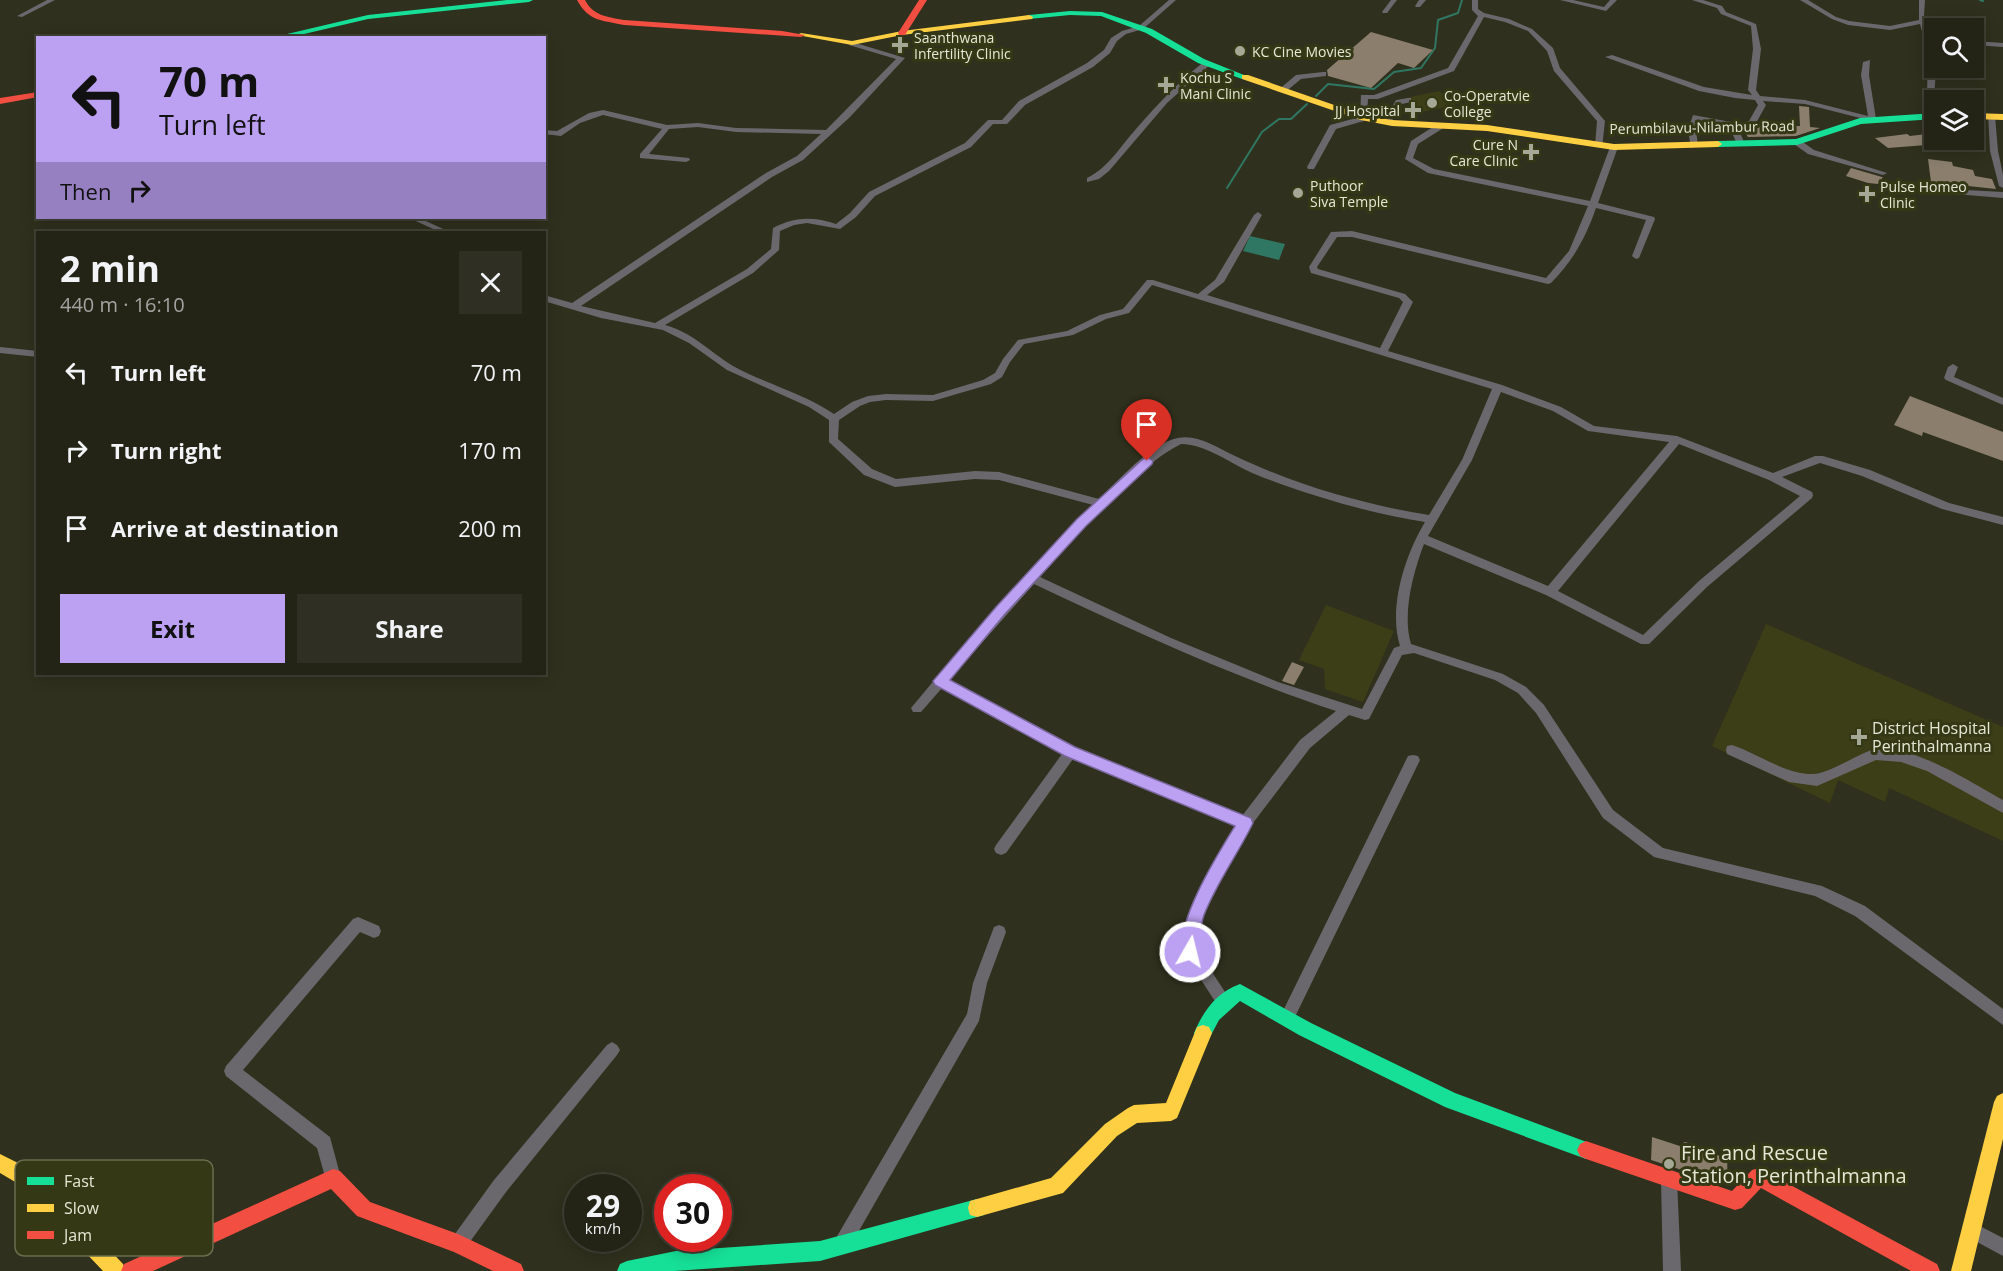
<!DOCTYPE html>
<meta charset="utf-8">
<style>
:root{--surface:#232416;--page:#2f3023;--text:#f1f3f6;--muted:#a3a4a1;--line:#404135;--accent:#bca0f2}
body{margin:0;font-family:"Open Sans",sans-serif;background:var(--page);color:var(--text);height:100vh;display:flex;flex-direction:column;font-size:22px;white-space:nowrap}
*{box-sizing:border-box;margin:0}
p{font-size:20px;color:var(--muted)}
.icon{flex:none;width:33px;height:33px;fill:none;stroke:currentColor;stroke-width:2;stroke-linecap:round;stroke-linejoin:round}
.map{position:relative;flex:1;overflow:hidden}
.side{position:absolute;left:36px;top:231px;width:510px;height:444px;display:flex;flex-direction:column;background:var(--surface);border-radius:0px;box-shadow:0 3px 15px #0003,0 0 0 2px var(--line)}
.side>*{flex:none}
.guide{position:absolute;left:36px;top:36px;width:510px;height:183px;border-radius:0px;box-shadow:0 3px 15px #0003,0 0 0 2px var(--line);background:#bca0f2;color:#111;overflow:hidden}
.tools{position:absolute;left:1924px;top:18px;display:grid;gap:12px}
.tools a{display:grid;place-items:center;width:60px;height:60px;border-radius:0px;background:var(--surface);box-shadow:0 3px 15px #0003,0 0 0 2px var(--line);font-size:30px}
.speed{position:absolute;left:564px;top:1174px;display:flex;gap:12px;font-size:30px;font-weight:700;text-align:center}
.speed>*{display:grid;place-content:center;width:78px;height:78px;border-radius:50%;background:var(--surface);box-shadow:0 3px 15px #0003,0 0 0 2px var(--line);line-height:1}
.speed small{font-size:15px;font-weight:400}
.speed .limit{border:9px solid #d22;background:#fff;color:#111}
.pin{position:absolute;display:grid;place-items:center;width:51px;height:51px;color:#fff;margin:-62px -26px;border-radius:50% 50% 50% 0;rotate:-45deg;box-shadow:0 0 6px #0007}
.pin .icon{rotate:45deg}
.me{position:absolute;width:66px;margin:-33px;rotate:8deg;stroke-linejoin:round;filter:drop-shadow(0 0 4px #0008)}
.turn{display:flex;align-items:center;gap:21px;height:126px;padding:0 24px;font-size:27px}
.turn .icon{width:78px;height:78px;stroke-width:2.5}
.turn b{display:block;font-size:42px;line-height:51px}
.then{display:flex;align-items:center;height:57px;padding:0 24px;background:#0003;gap:12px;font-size:22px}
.round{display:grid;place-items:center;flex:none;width:63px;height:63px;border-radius:0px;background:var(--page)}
.head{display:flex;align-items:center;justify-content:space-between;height:102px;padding:0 24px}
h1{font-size:36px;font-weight:700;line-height:45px}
.cta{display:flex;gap:12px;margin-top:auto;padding:12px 24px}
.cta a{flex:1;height:69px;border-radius:0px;background:var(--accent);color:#111;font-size:24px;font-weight:700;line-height:69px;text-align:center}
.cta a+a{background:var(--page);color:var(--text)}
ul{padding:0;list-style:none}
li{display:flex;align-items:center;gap:18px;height:78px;padding:0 24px}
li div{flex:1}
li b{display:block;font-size:22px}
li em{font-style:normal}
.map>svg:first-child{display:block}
.built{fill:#3b3e16}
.water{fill:#2f7763}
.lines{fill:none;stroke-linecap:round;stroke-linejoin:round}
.stream{stroke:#2f7763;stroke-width:2}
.building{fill:#8b7e6d}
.street{fill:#6a686c;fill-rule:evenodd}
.fast{fill:#16e098;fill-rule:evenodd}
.slow{fill:#ffcf43;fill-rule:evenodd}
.jam{fill:#f24e42;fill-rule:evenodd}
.route{fill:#bca0f2;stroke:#7a689d;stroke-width:1.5}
.poi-dot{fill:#a5a894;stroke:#353815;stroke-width:2}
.labels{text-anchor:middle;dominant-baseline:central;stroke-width:6;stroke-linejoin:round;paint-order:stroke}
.far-poi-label{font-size:14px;fill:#e5e8d4;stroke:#353815;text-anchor:start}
.far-street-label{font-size:14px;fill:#e5e8d4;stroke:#353815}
.poi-label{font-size:16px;fill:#e5e8d4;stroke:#353815;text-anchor:start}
.near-poi-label{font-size:20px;fill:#e5e8d4;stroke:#353815;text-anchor:start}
.key{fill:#353815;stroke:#6a6d4e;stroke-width:1.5}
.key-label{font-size:16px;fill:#e5e8d4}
</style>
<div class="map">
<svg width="2003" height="1271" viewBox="0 0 2003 1271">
<rect width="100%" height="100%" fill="#2f301d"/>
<g class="built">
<path d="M1439,91L1456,105L1422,112L1405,98Z"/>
<path d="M1326,605L1394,631L1363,702L1325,689L1324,669L1299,660Z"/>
<path d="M1766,624L2003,727V841L1889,788L1885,802L1838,780L1830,803L1712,746Z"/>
</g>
<path class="water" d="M1250,236L1285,244L1279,260L1243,251Z"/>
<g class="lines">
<g class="stream">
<path d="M1980,0L1983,1"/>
<path d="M1316,96L1328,84L1374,89L1394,72L1421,68L1435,48L1438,20L1458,13L1462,0"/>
<path d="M1227,188L1262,132L1279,119H1291L1307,104"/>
</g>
</g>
<g class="building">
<path d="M1371,32L1433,50L1414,68L1398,63L1371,88L1328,76L1327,70Z"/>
<path d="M1799,106L1809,107L1810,127L1820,128L1796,136L1748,137L1745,133L1751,129H1757L1756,127L1758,125L1800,126Z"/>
<path d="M1907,134L1910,136L1926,134L1939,144L1888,148L1875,138Z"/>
<path d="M1928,159L1952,162L1953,166L1973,170L1975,176L1992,179L1996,189L1931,182Z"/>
<path d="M1851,168L1882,177H1883L1878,184L1868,183L1846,176Z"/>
<path d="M1910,396L2003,432V461L1923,432L1922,436L1894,425Z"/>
<path d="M1292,662L1304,667L1294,685L1282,681Z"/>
<path d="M1652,1137L1683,1147L1684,1142L1694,1144L1696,1149L1727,1158L1728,1185L1651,1160Z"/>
</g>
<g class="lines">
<g class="street">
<path d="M47,0H55L22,17L17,16Z"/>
<path d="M1169,0H1176L1143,29L1126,34L1117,41L1110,53L1093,67L1025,105L1007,124H993L971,147L875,196L856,217L840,229L807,223L794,225L780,231L779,250L753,273L665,325C692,332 710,352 733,366C766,384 803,393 834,414L852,402L868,396L886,394L933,395L983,380L995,373L1003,359L1018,340L1067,331L1100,315L1123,309L1147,280H1153L1198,294L1215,280L1254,215L1258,212L1262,215L1224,282L1207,295L1380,348L1403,302L1399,298L1311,273L1309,267L1331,232L1352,231L1546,278L1569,251L1588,206L1428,173L1405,159L1411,141L1439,123H1445V127L1418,144L1413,158L1434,169L1590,201L1610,147L1617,145L1618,147L1598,203L1654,217L1655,219L1639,258L1636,259L1632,256L1646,220L1596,208C1586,237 1573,261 1551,283L1548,284L1352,237H1337L1317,267L1318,269L1405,294L1413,302L1388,351L1502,385L1561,407L1594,426L1677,436L1773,473L1815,456H1823L1870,470L1949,503L2003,517V525L1942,509L1862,476L1820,463L1782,477L1812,492L1813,495L1812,498L1707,587L1649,644H1641L1546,595L1424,544C1413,573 1402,614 1411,644L1503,674L1526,687L1544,705L1613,810L1663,848L1822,886L1865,906L2003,1009V1025L1855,916L1815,896L1654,857L1603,818L1536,713L1518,693L1495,680L1414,653L1402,655L1369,719L1365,720L1349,715L1310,748L1250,827L1221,876L1202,918L1198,951L1231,1001L1228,1006L1223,1008L1218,1006L1183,952L1188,918L1211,868L1236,826L1073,759L1006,853L1001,855L996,853L994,849L996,845L1062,754L942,688L921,712H913L911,708L936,678L1093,505L999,480L975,479L895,487L864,475L829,442V420L809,407L727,370L689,343L663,330L601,318L544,301V295L572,303L766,173L797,156L821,134L736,132L698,127L669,129L649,154L689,158L690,160L686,162L640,158V154L662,129L603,115L580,123L561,136L544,134V130L557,131L589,113L603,110L667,125L698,123L736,128L826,130L896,59L849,45V41L905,58L850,117L803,160L772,177L581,306L655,323L747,269L771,249L773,228C794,217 813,216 836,224L850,213L869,192L965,143L988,120H1002L1019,101L1087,63L1104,50L1111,38L1122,31L1139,26ZM1152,285L1492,389L1462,460L1429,515C1364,505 1293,484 1233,455C1216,447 1197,434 1178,438C1151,443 1119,480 1099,499L999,472L975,471L896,479L872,469L838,439L839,420L860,406L870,402L886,400L933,401L991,384L1002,377L1010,362L1024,344L1073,335L1106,319L1129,313ZM1501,392L1553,411L1588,431L1669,442L1548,586L1428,536L1472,460ZM1181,444C1207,444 1232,465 1257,475C1307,495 1372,514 1425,522C1405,555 1388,608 1400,646L1394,648L1362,709L1278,682L1171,638L1040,577C1069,545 1097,513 1129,483C1145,468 1161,454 1181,444ZM1679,444L1769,480L1800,496L1699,581L1643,635L1558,591ZM1034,584C1134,631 1231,676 1336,711L1300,740L1242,816L1075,748L949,680Z"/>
<path d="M1391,0H1397L1387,13H1383L1382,12Z"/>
<path d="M1419,0H1426L1420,7H1416L1415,6Z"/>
<path d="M1472,0H1478V9L1484,13L1509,19L1532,29L1553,48L1560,68L1605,121L1602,148L1595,146L1597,121L1554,71L1547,51L1528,31L1505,22L1484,17L1454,71L1378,99H1368L1367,120L1336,129L1314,169H1308L1307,167L1330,125L1360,117L1361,95H1374L1448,68L1478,16L1472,10Z"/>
<path d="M1560,0H1573L1604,7L1610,0H1617L1606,11Z"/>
<path d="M1692,0H1703L1722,6L1726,12L1756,24L1761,49L1756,90L1760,96L1805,100L1868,116L1861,75L1863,62L1870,60L1869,75L1876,119L1872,121L1805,104L1763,101L1766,105L1755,125L1746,129L1741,135L1745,144L1744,146H1738L1733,135L1738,128L1699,120L1696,130L1698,146L1691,148L1688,130L1693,115L1742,124L1749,121L1758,105L1755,100L1735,98L1699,91L1605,57L1612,55L1704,87L1752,95L1748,90L1753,49L1751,26L1721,14L1717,8Z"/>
<path d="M1800,0H1808L1836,17L1849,21L1890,26L1919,20V0H1925L1924,16L1932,39H1935L1932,51L1936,68L1933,118L1926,116C1928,84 1929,54 1920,24L1890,30L1848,25L1832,19Z"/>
<path d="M1974,41L2003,43V47L1974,45Z"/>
<path d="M1205,61L1212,63L1167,103L1109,171L1099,179L1087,182V178C1108,168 1120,147 1136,129C1157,105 1179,81 1205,61Z"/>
<path d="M1323,72H1326V76L1301,79L1284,93L1277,91L1296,75Z"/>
<path d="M1408,98H1411V102L1402,104L1390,124H1384L1383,122L1396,100Z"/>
<path d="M1988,114L1995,116L1998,151L2003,175V188L1999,186L1990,151Z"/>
<path d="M1794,140H1800L1814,150L1887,173L1883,175L1808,154L1794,144Z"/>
<path d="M1928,188L2003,192V198L1931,192L1927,190Z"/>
<path d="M409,218H419L450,232H440Z"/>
<path d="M0,347L38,351V357L0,353Z"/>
<path d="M1953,364L1958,367L1954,377L2003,398V405L1946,380L1944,378L1948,367Z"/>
<path d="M1732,745C1759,754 1784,774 1813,774C1828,774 1856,755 1872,750C1908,741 1972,783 2003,800V813L1927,771L1901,762L1876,760L1817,786L1789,782L1727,754L1726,750L1727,746Z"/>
<path d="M1413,755L1418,756L1420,760L1292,1023L1287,1025L1282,1023L1279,1018L1282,1013L1408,756Z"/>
<path d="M358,917L379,926L381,931L379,936L374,938L360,932L243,1070L330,1137L341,1178L339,1184L333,1186L327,1184L317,1148L226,1076L224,1071L226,1066L353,919Z"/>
<path d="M999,925L1004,927L1006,932L987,983L979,1021L848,1250L842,1253L836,1250L833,1244L836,1238L967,1014L973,983L994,927Z"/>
<path d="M612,1042L617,1045L620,1050L617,1055L506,1192L464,1250L458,1253L452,1250L449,1244L452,1238L494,1180L607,1045Z"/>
<path d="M1669,1172L1675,1174L1677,1180L1681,1271H1663L1661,1180L1663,1174Z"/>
<path d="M1972,1222L2003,1238V1256L1966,1236L1964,1230L1966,1224Z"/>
</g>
<g class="fast">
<path d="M507,0H533L529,2L368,19L287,38H270L368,15Z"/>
<path d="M1070,11L1102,12L1152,29L1204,59L1249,77L1242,79L1198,63L1146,33L1101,16L1070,15L1029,19L1025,17L1029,15Z"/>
<path d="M1935,113V119L1861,124L1797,145L1718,147L1714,144L1718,141L1796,139L1860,118Z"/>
<path d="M1240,984L1311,1023L1455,1093L1592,1144L1595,1150L1592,1156L1586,1159L1445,1107L1299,1035L1240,1001L1219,1020L1209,1039L1203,1041L1197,1039L1194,1033C1204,1010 1216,993 1240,984Z"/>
<path d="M977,1199L984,1201L986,1208L984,1215L977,1217L820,1261L674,1271H617L620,1264L627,1261L676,1251L820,1241Z"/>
</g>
<g class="slow">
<path d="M1029,15L1033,17L1032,19L902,35L852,45L797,35L801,33L852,41L902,31Z"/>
<path d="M1242,75H1248L1366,116L1392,120L1487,125L1614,144L1718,141L1722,144L1718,147L1614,150L1487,131L1392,126L1361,120L1242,79Z"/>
<path d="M1974,113L2003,114V120L1974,119Z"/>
<path d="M1203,1025L1209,1027L1212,1033L1177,1118L1171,1121L1137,1123L1117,1136L1063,1193L977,1217L970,1215L968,1208L970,1201L1051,1178L1105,1124L1128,1108L1134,1105L1166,1103L1197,1027Z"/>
<path d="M2003,1093V1139L1971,1271H1951L1994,1102L1997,1096Z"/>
<path d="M0,1154L36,1172L123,1264L126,1271H103L22,1186L0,1173Z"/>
</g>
<g class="jam">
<path d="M577,0H585C593,16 608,17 624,20L782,31L805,35L801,37L624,25C602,20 589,22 577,0Z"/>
<path d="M919,0H927L905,35H899L898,33Z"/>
<path d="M38,92V97L0,104V98Z"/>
<path d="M1586,1141L1732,1191L1752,1170L1759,1168L1937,1264L1940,1271H1911L1761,1188L1742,1208L1735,1210L1586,1159L1580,1156L1577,1150L1580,1144Z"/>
<path d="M333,1169L340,1171L370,1202L458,1234L521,1264L524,1271H493L454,1252L357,1216L331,1189L153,1271H121L124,1264Z"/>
</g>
</g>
<path class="route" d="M1147,457L1153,461L1152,464L1086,526L1005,614L950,680L1075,747L1251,818L1253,823C1238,854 1217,882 1204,915C1199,929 1202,944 1196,957L1190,959L1184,957C1171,928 1219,852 1235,826L1065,756L935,685L933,681L996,607L1077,519L1143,459Z"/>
<g class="poi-dot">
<path d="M897 36h6v6h6v6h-6v6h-6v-6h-6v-6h6z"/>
<circle cx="1240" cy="51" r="6"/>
<path d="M1163 76h6v6h6v6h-6v6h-6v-6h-6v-6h6z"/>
<circle cx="1432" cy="103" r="6"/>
<path d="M1410 101h6v6h6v6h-6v6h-6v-6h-6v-6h6z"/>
<path d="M1528 143h6v6h6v6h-6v6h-6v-6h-6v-6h6z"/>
<circle cx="1298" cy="193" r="6"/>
<path d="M1864 185h6v6h6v6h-6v6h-6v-6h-6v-6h6z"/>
<path d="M1856 728h6v6h6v6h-6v6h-6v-6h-6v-6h6z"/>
<circle cx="1669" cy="1164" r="6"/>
</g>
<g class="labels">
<g class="far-poi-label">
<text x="914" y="37">Saanthwana<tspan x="914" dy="16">Infertility Clinic</tspan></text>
<text x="1252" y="51">KC Cine Movies</text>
<text x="1180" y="77">Kochu S<tspan x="1180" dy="16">Mani Clinic</tspan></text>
<text x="1444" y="95">Co-Operatvie<tspan x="1444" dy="16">College</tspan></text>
<text x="1400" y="110" text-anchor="end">JJ Hospital</text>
<text x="1518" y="144" text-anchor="end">Cure N<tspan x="1518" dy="16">Care Clinic</tspan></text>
<text x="1310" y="185">Puthoor<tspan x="1310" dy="16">Siva Temple</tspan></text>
<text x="1880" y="186">Pulse Homeo<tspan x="1880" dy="16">Clinic</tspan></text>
</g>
<g class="far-street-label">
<text transform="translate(1702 127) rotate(-1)">Perumbilavu-Nilambur Road</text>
</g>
<g class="poi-label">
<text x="1872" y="728">District Hospital<tspan x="1872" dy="18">Perinthalmanna</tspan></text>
</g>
<g class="near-poi-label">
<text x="1681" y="1152">Fire and Rescue<tspan x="1681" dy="23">Station, Perinthalmanna</tspan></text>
</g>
</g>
<rect x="15" y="1160" width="198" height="96" rx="9" class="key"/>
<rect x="27" y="1177" width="27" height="8" fill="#16e098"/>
<rect x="27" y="1204" width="27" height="8" fill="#ffcf43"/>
<rect x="27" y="1231" width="27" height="8" fill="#f24e42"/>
<g class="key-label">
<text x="64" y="1187">Fast</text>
<text x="64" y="1214">Slow</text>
<text x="64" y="1241">Jam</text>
</g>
</svg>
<div class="tools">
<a><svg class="icon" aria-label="search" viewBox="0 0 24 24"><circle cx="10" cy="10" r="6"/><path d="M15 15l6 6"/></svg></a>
<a><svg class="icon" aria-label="layers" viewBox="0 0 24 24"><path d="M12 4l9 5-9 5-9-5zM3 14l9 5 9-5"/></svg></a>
</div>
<div class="speed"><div>29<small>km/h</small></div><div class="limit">30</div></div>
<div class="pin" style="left:1147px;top:461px;background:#d93025"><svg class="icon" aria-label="arrive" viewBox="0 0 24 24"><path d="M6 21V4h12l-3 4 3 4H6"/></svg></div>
<svg class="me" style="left:1190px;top:952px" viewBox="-20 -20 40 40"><circle r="17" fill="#bca0f2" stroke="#fff" stroke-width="3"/><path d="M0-11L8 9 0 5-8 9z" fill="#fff"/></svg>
<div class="guide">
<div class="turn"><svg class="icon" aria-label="left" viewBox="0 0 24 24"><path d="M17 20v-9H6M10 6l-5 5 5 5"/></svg><div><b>70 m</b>Turn left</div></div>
<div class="then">Then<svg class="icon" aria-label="right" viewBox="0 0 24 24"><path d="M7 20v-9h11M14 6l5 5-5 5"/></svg></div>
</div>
<section class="side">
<div class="head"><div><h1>2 min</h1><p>440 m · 16:10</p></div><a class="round"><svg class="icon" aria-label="close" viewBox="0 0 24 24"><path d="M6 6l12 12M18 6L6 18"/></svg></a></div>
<ul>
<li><svg class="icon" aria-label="left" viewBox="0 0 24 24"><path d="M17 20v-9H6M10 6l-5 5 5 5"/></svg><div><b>Turn left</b></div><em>70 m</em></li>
<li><svg class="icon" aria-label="right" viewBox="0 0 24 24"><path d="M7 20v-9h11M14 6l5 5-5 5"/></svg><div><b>Turn right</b></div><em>170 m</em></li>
<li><svg class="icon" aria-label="arrive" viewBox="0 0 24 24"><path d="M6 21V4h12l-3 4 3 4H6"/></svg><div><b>Arrive at destination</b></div><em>200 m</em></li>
</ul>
<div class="cta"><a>Exit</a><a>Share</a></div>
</section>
</div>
